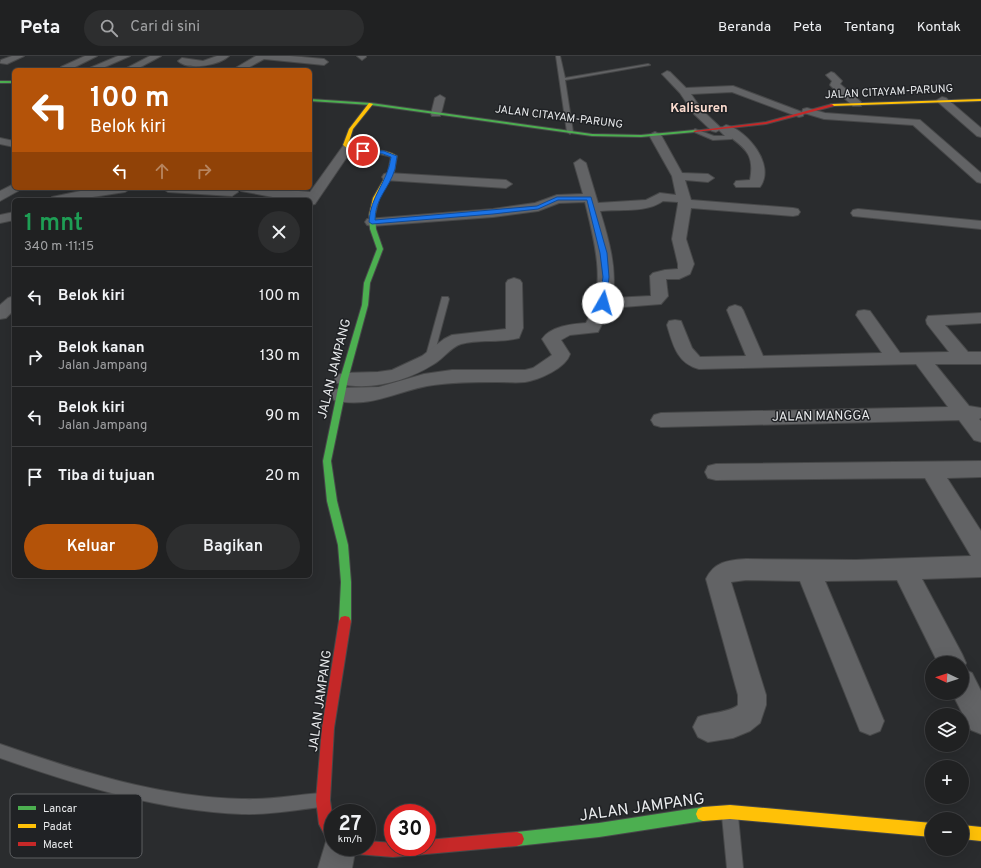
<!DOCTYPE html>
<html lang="id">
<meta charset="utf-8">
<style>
:root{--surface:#202122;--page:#2d2e2f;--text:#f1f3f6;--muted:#a2a3a5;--line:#3d3e40;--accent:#b45309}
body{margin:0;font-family:Overpass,sans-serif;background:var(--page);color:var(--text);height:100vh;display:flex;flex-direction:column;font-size:15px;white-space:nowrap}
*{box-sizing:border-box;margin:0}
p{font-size:13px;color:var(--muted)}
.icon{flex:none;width:22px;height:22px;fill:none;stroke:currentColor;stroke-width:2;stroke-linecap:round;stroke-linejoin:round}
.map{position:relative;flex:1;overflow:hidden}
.side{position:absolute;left:12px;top:142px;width:300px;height:380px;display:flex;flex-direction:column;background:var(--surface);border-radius:6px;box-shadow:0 4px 16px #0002,0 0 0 1px var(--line)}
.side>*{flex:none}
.guide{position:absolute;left:12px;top:12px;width:300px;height:122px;border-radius:6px;box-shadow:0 4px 16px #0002,0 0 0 1px var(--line);background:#b45309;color:#fff;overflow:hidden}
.needle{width:26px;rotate:274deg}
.buttons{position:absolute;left:925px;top:600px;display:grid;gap:8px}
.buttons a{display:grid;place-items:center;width:44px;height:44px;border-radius:50%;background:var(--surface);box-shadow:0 4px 16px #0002,0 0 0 1px var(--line);font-size:20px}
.speed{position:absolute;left:324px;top:748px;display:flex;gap:8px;font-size:20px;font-weight:700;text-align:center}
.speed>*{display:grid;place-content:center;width:52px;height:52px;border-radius:50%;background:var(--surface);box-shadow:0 4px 16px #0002,0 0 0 1px var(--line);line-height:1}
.speed small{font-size:10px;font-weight:400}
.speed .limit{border:6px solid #d22;background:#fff;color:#111}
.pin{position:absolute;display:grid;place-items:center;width:34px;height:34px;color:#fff;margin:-17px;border:2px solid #fff;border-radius:50%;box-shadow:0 1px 4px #0007}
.me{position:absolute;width:44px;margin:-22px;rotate:7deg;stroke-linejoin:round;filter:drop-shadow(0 0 3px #0008)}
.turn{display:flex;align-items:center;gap:14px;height:84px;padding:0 12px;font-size:18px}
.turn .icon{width:52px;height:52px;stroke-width:2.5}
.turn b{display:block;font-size:28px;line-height:34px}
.lanes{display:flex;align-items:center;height:38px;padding:0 12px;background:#0003;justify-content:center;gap:20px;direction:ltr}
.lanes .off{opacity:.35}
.round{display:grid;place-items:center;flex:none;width:42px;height:42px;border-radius:21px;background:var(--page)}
.overview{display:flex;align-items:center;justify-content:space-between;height:68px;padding:0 12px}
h1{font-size:24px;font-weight:600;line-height:30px;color:#1e9e55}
.button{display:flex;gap:8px;margin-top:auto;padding:8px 12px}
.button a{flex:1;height:46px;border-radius:24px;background:var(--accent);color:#fff;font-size:16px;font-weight:600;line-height:46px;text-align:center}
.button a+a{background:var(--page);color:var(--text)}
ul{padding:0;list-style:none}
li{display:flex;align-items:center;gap:12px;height:60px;padding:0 12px;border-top:1px solid var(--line)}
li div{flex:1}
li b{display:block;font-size:15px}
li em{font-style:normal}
header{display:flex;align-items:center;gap:24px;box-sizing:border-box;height:56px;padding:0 20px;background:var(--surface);border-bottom:1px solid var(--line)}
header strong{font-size:19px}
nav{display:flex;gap:22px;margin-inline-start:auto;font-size:14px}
.search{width:280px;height:36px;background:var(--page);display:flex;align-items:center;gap:10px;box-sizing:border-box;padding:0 14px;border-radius:22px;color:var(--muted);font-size:15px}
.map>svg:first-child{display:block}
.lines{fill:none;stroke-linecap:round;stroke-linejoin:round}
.lane-casing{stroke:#474849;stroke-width:2}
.street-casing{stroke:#474849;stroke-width:2}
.fast-casing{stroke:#474849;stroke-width:2}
.slow-casing{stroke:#474849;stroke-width:2}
.jam-casing{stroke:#474849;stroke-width:2}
.lane{fill:#626365;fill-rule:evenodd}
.street{fill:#626365;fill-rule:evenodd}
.fast{fill:#4caf50;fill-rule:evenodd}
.slow{fill:#ffc107;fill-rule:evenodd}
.jam{fill:#c62828;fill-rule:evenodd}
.route{fill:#1a73e8;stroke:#114b97}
.labels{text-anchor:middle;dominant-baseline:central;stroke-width:3;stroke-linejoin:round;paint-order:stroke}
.far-street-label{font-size:11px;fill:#e9ebed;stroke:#202225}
.far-quarter-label{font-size:13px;font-weight:bold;fill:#fbdbce;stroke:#202225}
.street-label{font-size:13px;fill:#e9ebed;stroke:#202225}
.near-street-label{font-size:16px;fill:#e9ebed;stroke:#202225}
.key{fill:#202225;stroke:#5c5e61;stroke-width:1}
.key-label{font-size:11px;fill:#e9ebed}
</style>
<header>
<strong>Peta</strong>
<div class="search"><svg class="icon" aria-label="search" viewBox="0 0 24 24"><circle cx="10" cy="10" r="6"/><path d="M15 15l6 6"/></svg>Cari di sini</div>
<nav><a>Beranda</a><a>Peta</a><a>Tentang</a><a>Kontak</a></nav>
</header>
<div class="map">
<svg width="981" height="812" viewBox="0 0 981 812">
<rect width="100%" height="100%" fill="#2a2c2e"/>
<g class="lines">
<g class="lane-casing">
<g id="lane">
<path d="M556,0H560L565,22L648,8L650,9L565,24L573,76L570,78L567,76Z"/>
<path d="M721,71L732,81V83L713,84L692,75L695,73L714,80H725L718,73Z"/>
<path d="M442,241H448L449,243L433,303L429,306L425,303Z"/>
<path d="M0,688C78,715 159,741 242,743C269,744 295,739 321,737L326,739L328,744L326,749L321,751C295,754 269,759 242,758C159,755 78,729 0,702Z"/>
<path d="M730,752L735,755L738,760L743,812H727L722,760L725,755Z"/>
</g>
</g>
<g class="street-casing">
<g id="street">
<path d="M12,0H24L7,8L0,7L1,4Z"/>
<path d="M85,0H97L75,11L82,14H67L61,11Z"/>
<path d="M118,0H130L98,14H85Z"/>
<path d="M150,0H161L135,14H123Z"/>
<path d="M217,0H229C220,9 188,15 178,5L182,2L203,5Z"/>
<path d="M256,0H290L324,3L328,6L324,9L264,3L244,14H232Z"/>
<path d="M357,0H366V1L362,4Z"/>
<path d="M667,15L670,16L686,32L733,30L802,56L803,53L807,52L825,57L920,64L981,117V127L977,126L913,69L824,63L804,57L803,60L799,61L732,36L691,38L702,54L721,72L726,69C747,74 776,109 760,131H736L734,128L736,125L750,124C756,93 740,91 721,73L716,76L712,75L694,58L680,37L662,18Z"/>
<path d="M831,16L834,17L842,25L840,28L861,46L862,48L861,50H853L832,31L830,29L832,25L826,19Z"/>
<path d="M440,39L445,42L441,58L440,60H432L431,58L435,42Z"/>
<path d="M942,41L946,42L981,72V81L977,80L938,46L937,44Z"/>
<path d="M655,76L661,79L682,117L708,118L714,122L708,126L685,124L691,144L793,152L798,153L800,156L798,159L793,160L691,152L686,183L694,208L690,218L679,223H666L668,240L661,248L610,252L598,276L570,279L561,284L570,298C566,312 539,324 525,326C516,327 506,326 497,326C474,326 450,326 427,330C396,336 368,353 334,344L332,339L334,334L341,332L379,331L424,318L452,314H525L533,312L552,299L542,283C551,270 572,268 586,267C608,231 594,184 585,146L559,147L538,155L493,161L372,170L367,169L365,166L367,163L493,153L535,147L557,139L583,138L574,107L580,103L586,107L598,147L646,144L660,137L676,139L672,120L649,79ZM663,145L678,146V148L672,183L678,208V213L665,214L653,217L650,220L651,240L612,242C618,214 608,181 600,155C619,153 647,157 663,145Z"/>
<path d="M0,82L14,85V91L0,88Z"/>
<path d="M347,89L353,92L315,148L310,149V144L278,142L241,135L239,132H266L310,136L343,90Z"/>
<path d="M388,117L506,124L512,128L506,132L384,124L382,121L384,118Z"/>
<path d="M14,128V132H20L18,135L0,145V135Z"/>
<path d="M95,132H131L125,136L73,144H50L52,141Z"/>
<path d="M162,132H230L237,133L238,136L232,140L168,136Z"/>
<path d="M858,153L981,165V173L853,160L851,157L853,154Z"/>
<path d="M14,156V164L0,167V159Z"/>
<path d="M514,222L520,224L522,227L523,272L519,282C500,287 480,283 461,288C451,291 443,303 434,308C407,325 369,336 337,327L335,323L337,319L344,317L378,316L392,314L422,300L444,283L452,279L506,273V227L508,224Z"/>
<path d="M14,240V254L6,262L0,263V249L8,242Z"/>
<path d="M735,249L741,251L743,254L763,300L882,297L856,259L858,255L864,254L870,255L900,297L949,296L927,268L926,264L928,260L981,257V267L945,269L968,296H981V308H935L969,350L981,352V362L979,363L981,365V386L974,384L959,364L661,371L654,369L651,364L654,359L661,357L948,351L916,308L699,313C677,307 673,289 667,269L669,265L675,264L681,265L692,292L700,301L746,300L727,254L729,251Z"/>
<path d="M981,405V421L947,422L981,475V521L922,523L962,598L966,607L963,613L972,617L981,635V678L971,674L952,637H962V607H938L897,524L825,525L884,665L880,675L870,679L860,675L800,525L746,524L731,526L766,639V649L760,667L750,675L733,682L708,686L698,681L693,671L698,661C708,657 732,656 738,649V639L706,523C714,506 728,504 746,503L856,504L971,500L925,422L716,424L708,422L705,416L708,410L716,408Z"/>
<path d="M333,778V791H356L352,812H318L328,779Z"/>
</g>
</g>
<g class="fast-casing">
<g id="fast">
<rect x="0" y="25" width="14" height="2"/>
<path d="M310,43L371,47L592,78L641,79L695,74L697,75L695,76L641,81L592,80L371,49L310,45Z"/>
<path d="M372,157L375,159L376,173L383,193L370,227L368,249L348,323L331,405L337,445L348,489L351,526V565L349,569L345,570L341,569L339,565L341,526L338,489L327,445L323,405L340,323L362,249L364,227L377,193L370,173L369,159Z"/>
<path d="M703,751L708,753L710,758L708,763L703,765L599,781L517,790L512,788L510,783L512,778L517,776L599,767Z"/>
</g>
</g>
<g class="slow-casing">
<g id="slow">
<path d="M981,43V45L832,50L830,49L832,48Z"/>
<path d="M369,47L373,48L353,73L348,89C362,98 382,90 397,100L394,116L379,142L375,159L372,161L369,159L373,142L388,116L391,101C376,94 356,101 343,89L349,73Z"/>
<path d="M730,749L932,767V781L730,763L703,765L698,763L696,758L698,753L703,751Z"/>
<path d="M962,769L981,771V785L962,783Z"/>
</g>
</g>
<g class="jam-casing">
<g id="jam">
<path d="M832,48L834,50L766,68L695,76L693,75L766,66Z"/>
<path d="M345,560L349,561L351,565L334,672L330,744L333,767V787L328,785L319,768L316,744L322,672L339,565L341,561Z"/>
<path d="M517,776L522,778L524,783L522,788L517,790L393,801L356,798L351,796L349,791H367V785L393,787V791H427V784Z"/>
</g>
</g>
<use href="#lane" class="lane"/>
<use href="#street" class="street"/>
<use href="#fast" class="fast"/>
<use href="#slow" class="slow"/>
<use href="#jam" class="jam"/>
</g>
<path class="route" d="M363,93L384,95L397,100C396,104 396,109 395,113C389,133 375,142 375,164L537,150L557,141H591L607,197L609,221L606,247L603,249L599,247L603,221L600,197L587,144H558L538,153L493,158L372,168L369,166C370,140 388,126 391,101L383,98L361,96Z"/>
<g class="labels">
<g class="far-street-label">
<text transform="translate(889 36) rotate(-3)">JALAN CITAYAM-PARUNG</text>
<text transform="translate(559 61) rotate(7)">JALAN CITAYAM-PARUNG</text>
</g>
<g class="far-quarter-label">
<text x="699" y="53">Kalisuren</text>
</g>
<g class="street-label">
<text transform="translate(335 313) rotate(-76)">JALAN JAMPANG</text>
<text transform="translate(821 361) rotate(-1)">JALAN MANGGA</text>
<text transform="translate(321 645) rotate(-82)">JALAN JAMPANG</text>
</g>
<g class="near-street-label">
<text transform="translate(642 752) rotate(-8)">JALAN JAMPANG</text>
</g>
</g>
<rect x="10" y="738" width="132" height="64" rx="6" class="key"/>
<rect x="18" y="750" width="18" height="4" fill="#4caf50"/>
<rect x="18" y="768" width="18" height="4" fill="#ffc107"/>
<rect x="18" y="786" width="18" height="4" fill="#c62828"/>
<g class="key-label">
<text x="43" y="756">Lancar</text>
<text x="43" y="774">Padat</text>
<text x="43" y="792">Macet</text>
</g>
</svg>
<div class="buttons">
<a><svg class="needle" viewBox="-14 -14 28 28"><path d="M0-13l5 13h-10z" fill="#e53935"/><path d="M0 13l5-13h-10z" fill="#a2a3a5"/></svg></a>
<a><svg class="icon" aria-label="layers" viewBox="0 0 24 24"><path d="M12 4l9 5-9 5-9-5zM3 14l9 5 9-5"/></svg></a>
<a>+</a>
<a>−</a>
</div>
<div class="speed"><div>27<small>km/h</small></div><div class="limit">30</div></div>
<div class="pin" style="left:363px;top:95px;background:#d93025"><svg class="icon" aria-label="arrive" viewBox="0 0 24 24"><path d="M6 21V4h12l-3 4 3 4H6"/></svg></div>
<svg class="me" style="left:603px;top:247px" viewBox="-20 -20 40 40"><circle r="19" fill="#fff"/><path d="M0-13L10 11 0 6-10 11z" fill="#1a73e8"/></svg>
<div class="guide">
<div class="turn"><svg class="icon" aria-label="left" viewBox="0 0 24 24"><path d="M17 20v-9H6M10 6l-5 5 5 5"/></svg><div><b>100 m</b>Belok kiri</div></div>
<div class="lanes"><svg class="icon" aria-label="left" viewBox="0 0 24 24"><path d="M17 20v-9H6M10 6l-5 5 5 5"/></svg><svg class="icon off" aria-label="ahead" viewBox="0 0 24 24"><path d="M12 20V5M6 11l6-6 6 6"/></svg><svg class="icon off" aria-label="right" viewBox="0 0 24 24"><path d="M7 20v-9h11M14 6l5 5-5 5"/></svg></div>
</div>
<section class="side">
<div class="overview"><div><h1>1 mnt</h1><p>340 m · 11:15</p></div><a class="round"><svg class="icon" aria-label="close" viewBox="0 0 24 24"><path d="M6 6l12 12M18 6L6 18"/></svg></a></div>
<ul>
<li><svg class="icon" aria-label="left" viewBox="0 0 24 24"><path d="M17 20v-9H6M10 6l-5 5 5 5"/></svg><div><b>Belok kiri</b></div><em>100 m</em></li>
<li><svg class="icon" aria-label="right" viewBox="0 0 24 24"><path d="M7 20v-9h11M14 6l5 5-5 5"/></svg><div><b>Belok kanan</b><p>Jalan Jampang</p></div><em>130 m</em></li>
<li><svg class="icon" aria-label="left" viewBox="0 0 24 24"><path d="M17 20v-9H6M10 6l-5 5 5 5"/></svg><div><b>Belok kiri</b><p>Jalan Jampang</p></div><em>90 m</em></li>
<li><svg class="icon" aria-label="arrive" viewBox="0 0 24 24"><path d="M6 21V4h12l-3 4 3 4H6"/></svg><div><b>Tiba di tujuan</b></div><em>20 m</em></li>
</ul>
<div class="button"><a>Keluar</a><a>Bagikan</a></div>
</section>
</div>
